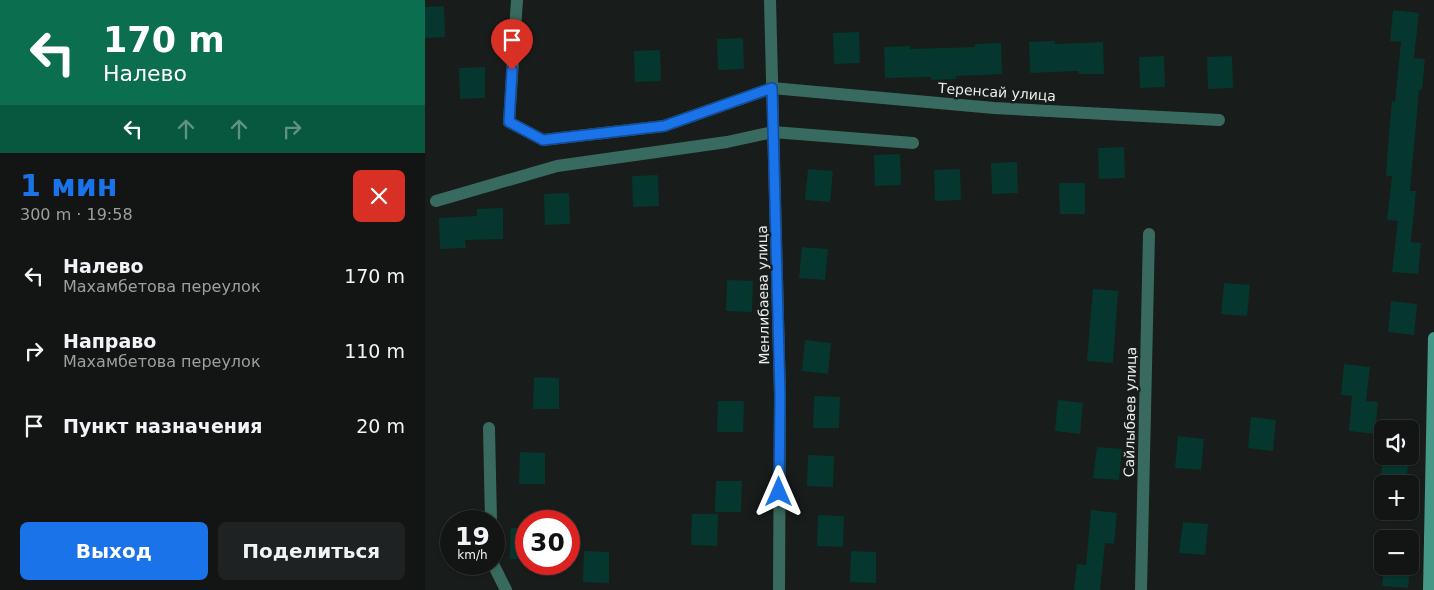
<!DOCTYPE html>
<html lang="ru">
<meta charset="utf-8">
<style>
:root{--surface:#121514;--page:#1f2222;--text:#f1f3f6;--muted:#9c9fa0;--line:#313434;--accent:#1a73e8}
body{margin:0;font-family:"DejaVu Sans",sans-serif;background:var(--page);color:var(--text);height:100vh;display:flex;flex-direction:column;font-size:19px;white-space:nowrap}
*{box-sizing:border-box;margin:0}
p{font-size:16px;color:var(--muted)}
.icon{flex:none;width:28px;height:28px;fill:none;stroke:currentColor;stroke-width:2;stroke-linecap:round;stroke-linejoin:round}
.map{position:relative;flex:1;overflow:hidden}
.panel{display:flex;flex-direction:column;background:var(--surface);width:425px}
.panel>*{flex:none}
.top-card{background:#0b6e4f;color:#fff;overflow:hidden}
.controls{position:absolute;left:949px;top:420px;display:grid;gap:10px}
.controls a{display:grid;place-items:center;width:45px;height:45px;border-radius:8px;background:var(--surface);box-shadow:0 1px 4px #0004,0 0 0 1px var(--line);font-size:25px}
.speed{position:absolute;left:15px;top:510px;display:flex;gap:10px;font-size:25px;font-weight:700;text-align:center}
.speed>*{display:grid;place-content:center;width:65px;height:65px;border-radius:50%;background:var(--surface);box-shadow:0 1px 4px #0004,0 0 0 1px var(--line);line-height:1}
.speed small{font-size:12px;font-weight:400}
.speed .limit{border:8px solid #d22;background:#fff;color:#111}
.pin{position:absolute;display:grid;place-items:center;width:42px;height:42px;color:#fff;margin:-51px -21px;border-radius:50% 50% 50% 0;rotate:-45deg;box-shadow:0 0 5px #0007}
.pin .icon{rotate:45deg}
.me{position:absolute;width:55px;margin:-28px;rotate:0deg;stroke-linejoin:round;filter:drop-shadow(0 0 4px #0008)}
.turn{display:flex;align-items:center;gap:18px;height:105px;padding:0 20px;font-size:22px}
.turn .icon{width:65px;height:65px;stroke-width:2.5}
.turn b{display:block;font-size:35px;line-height:42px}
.lanes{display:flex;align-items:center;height:48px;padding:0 20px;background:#0003;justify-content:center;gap:25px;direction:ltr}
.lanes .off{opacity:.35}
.round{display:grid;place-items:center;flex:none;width:52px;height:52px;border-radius:8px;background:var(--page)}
.headline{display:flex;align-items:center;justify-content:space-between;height:85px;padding:0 20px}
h1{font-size:30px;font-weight:700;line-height:38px;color:var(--accent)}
.action{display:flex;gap:10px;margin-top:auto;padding:10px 20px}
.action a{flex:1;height:58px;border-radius:8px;background:var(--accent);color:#fff;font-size:20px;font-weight:700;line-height:58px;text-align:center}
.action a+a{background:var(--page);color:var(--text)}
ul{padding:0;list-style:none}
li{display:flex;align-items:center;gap:15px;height:75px;padding:0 20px}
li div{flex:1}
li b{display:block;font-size:19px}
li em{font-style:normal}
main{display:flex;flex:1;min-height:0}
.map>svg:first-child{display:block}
.building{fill:#05372e}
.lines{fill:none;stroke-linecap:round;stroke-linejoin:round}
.street{stroke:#396a5f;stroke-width:12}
.secondary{stroke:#459886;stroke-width:12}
.route-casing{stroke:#114b97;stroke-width:12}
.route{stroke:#1a73e8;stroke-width:9}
.labels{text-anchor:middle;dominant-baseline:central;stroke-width:5;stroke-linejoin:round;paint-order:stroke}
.street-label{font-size:14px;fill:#ebeeed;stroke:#181c1b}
</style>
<main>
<section class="panel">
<div class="top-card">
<div class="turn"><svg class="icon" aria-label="left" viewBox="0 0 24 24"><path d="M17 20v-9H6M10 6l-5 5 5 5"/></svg><div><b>170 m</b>Налево</div></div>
<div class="lanes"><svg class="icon" aria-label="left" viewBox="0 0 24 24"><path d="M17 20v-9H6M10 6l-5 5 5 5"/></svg><svg class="icon off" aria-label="ahead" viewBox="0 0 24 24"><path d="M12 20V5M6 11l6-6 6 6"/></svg><svg class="icon off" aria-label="ahead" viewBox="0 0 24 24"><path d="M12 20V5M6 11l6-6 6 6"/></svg><svg class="icon off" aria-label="right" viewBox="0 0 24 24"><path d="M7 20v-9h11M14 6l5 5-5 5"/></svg></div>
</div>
<div class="headline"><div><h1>1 мин</h1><p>300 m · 19:58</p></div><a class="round" style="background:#d93025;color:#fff"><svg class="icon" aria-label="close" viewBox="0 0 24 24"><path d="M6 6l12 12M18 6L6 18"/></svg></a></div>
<ul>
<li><svg class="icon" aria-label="left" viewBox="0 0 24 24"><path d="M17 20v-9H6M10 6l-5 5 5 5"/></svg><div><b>Налево</b><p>Махамбетова переулок</p></div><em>170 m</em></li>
<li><svg class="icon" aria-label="right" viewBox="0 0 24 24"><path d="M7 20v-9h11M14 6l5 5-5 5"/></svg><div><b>Направо</b><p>Махамбетова переулок</p></div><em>110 m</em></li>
<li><svg class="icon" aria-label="arrive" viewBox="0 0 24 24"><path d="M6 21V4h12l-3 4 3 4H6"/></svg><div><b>Пункт назначения</b></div><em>20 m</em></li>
</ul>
<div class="action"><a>Выход</a><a>Поделиться</a></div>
</section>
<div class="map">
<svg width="1009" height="590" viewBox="0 0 1009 590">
<rect width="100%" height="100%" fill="#181c1b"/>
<g class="building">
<path d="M19,6L20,37L0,38V7Z"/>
<path d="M968,10L994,13L989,58L1000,59L997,90H994L985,191H991L986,242L996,243L993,274L967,272L973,221L962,220L967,176H961L964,133L967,101L970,102L976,42L965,41Z"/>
<path d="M434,32L435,63L409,64L408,33Z"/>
<path d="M318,38L319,69L293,70L292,39Z"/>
<path d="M630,41V44L678,42L679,74H654L653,71L605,73L604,42Z"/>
<path d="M576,43L577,74L531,76L532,79L506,80V77L460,78L459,47L485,46V49L550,47V44Z"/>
<path d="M235,50L236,81L210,82L209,51Z"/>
<path d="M739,56L740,87L715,88L714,57Z"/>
<path d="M807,56L808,88L783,89L782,57Z"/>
<path d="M60,67V98L35,99L34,68Z"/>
<path d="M699,147L700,178L674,179L673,148Z"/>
<path d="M475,154L476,185L450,186L449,155Z"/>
<path d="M592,162L593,193L567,194L566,163Z"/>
<path d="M383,169L408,171L405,202L380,200Z"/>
<path d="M535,169L536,200L510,201L509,170Z"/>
<path d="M233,175L234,206L208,207L207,176Z"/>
<path d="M634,183H660V214H635Z"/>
<path d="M144,193L145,224L120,225L119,194Z"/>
<path d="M78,208V239L40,240L41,248L15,249L14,218L52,216V209Z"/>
<path d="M377,247L403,249L400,280L374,278Z"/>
<path d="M302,280L328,281L327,312L301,311Z"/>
<path d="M799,283L825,285L822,316L796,314Z"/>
<path d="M668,289L693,291L688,363L662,361Z"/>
<path d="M966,301L992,304L989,335L963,332Z"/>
<path d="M380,340L406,343L403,374L377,371Z"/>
<path d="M919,364L945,367L941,401L953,402L950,434L924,431L927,396L916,395Z"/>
<path d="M109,377L134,378V409H108Z"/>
<path d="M389,396L415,397L414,428H388Z"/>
<path d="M633,400L658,403L655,434L630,431Z"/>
<path d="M293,401H319L318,432H292Z"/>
<path d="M826,417L851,420L848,451L823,448Z"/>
<path d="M753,436L779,439L776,470L750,468Z"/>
<path d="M672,447L697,449L694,480L668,478Z"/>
<path d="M95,452L120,453V484H94Z"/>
<path d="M383,455L409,456L408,487L382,486Z"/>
<path d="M958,456L984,457L981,484H955Z"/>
<path d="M291,481H317L316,512H290Z"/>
<path d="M666,510L692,513L689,544L680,543L675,590H649L652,564L661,565Z"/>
<path d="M267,514H293L292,546L266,545Z"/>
<path d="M393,515L419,516L418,547L392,546Z"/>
<path d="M758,522L783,524L780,555L754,553Z"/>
<path d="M86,528H101V559H85Z"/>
<path d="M159,551L184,552V583L158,582Z"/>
<path d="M426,551L451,552V583L425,582Z"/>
<path d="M959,566H985L983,588L957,586Z"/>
</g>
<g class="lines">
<g class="street">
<path d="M92,0L84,122L118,140L239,126L347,88L569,108L794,120"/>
<path d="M345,0L355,395L354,590"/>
<path d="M11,201L132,166L302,142L348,132L488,143"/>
<path d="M64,428L66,521"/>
<path d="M68,564L81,590"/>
<path d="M716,590L724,234"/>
</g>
<path class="secondary" d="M1004,590L1009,338"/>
</g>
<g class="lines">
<g class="route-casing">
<path id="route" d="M87,70L84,122L118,140L239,126L347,88L355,395L354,492"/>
</g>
<use href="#route" class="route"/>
</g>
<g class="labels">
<g class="street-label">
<text transform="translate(572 92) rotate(4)">Теренсай улица</text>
<text transform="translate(338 295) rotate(-91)">Менлибаева улица</text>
<text transform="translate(705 412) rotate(-89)">Сайлыбаев улица</text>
</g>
</g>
</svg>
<div class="controls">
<a><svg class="icon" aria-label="sound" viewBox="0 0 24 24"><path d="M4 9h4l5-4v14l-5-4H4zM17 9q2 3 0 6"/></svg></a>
<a>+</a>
<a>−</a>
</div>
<div class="speed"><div>19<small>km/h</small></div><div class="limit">30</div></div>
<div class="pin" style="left:87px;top:70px;background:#d93025"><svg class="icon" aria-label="arrive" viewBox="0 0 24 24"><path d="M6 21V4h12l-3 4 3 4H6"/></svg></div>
<svg class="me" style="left:354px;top:492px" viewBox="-20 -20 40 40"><path d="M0-17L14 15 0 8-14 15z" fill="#1a73e8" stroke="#fff" stroke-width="4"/></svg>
</div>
</main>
